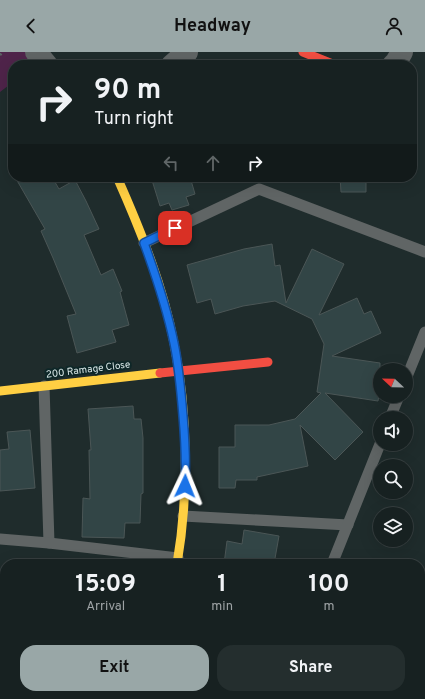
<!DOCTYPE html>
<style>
:root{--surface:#172121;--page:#242e2e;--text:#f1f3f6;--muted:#9ea3a5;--line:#363e3f;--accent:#99a7a7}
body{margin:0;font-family:Overpass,sans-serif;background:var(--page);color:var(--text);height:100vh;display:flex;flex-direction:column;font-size:15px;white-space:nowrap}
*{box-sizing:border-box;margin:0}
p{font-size:13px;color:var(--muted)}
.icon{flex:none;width:22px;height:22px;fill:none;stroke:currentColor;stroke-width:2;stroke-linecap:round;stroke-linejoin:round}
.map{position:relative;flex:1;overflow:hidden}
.panel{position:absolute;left:0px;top:507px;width:425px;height:140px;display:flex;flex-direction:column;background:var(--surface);border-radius:16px 16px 0 0;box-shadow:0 4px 16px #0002,0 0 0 1px var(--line)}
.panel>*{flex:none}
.hud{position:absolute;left:8px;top:8px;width:409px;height:122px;border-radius:16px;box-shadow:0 4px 16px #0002,0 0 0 1px var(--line);background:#172121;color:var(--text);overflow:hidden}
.needle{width:26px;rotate:292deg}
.fabs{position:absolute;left:373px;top:311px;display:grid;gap:8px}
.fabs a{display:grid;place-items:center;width:40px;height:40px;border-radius:50%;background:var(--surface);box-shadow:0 4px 16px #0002,0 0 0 1px var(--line);font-size:20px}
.pin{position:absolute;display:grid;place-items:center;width:34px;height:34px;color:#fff;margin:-17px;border-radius:8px;box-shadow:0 2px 6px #0006}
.me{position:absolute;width:44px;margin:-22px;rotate:2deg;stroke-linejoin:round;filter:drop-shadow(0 0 3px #0008)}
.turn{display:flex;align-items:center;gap:14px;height:84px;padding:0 20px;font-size:18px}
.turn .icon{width:52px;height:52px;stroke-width:2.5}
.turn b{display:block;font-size:28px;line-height:34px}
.lanes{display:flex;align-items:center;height:38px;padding:0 20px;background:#0003;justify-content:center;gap:20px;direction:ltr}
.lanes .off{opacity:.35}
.eta{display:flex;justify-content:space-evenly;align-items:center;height:68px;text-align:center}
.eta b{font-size:24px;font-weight:700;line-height:28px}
.cta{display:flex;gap:8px;margin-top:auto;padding:8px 20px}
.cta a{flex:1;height:46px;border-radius:16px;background:var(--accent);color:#111;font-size:16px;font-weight:700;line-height:46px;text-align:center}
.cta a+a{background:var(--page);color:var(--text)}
header{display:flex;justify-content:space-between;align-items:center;height:52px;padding:0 20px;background:var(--accent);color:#111;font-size:18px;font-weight:700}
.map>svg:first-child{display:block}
.green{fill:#4f244a}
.building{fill:#324546;stroke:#4b5656}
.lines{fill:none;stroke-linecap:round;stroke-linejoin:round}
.path{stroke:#5b6363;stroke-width:2.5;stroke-dasharray:2 3;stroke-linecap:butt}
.lane{stroke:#606565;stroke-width:11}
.street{stroke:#606565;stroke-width:22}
.slow{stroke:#ffcf43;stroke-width:9}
.jam{stroke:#f24e42;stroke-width:9}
.route-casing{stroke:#114b97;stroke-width:10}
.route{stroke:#1a73e8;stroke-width:7}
.labels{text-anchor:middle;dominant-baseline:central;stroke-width:4;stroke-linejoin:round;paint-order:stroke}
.street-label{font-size:10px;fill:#dbe9e9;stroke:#0e2728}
</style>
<header><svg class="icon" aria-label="back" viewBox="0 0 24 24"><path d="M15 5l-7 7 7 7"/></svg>Headway<svg class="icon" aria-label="person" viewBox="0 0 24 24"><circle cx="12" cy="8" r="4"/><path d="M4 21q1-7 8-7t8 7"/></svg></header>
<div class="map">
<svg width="425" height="647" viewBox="0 0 425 647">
<rect width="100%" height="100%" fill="#1f2c2c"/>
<path class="green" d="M0,0H36L33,13H13V30L0,40Z"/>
<g class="building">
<path d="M15,125H52L59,137L75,128L86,149L99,177L84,183L101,223L113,217L122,239L120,240L129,273L112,278L116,290L77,301L67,264L76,262L53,206L41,179L45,177Z"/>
<path d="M151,125H190L195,142L186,145L189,153L172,158L169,151L160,154Z"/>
<path d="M340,125H366V140H341Z"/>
<path d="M272,192L275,214L280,213L286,251L312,197L344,212L319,263L357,246L364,262L371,259L381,281L332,304L380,311V337L378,349L325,341L363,380L335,408L300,373L308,414L257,425V428H236L235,436H219V395H235V373H269L295,367L321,341L317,340L324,292L312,267L275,249L243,254L215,262L211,247L197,251L187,213L244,197Z"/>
<path d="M133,354L134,367H141L143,386V441L141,442L140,471H125L124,486L82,485L83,446L90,447L89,398H91L88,357Z"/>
<path d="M30,378L35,436L0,439V398L9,397L7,380Z"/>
<path d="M244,478L279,484L274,512H224L227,489L242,492Z"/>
</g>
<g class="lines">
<path class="path" d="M0,3L3,0"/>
<g class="lane">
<path d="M144,191L259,137L425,200"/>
<path d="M406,327L425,280"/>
<path d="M44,334L49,491"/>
<path d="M390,366L399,344"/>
<path d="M183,464L348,473"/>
<path d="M0,487L49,491L178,506"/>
<path d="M332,512L380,392"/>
<path d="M278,647L280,642"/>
</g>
<g class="street">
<path d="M36,0L47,13"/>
<path d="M172,13L187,0"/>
<path d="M393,13L396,10L402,0"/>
<path d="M0,630H5"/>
<path d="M63,642L78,647"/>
<path d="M130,647L136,642"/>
</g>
<g class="slow">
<path d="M117,125C141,179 163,234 174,291C188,361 189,442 177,512"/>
<path d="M0,339L160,321"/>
</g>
<g class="jam">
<path d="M303,0L335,13"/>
<path d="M160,321L268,310"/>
</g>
</g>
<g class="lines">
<g class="route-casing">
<path id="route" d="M175,176L144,191C156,224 167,257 174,291C179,315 181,339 183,364C185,387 186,411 185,434"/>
</g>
<use href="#route" class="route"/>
</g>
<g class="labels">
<g class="street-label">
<text transform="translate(88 318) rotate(-7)">200 Ramage Close</text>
</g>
</g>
</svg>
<div class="fabs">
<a><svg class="needle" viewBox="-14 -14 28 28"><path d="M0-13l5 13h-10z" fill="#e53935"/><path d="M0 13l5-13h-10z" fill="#9ea3a5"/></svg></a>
<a><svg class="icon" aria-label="sound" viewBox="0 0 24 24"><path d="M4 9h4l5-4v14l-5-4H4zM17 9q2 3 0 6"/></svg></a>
<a><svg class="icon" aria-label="search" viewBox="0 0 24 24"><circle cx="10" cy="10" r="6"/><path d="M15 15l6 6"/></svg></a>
<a><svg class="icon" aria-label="layers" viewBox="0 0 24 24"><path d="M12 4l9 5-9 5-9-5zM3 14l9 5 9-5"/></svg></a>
</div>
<div class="pin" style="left:175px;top:176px;background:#d93025"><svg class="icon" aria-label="arrive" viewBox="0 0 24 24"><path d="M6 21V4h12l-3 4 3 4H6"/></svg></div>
<svg class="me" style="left:185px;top:434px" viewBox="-20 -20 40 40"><path d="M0-17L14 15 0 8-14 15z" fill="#1a73e8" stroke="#fff" stroke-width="4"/></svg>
<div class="hud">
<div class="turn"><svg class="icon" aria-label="right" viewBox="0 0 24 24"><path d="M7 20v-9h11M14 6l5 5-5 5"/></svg><div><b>90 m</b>Turn right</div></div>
<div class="lanes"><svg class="icon off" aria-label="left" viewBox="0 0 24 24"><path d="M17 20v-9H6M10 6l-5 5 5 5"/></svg><svg class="icon off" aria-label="ahead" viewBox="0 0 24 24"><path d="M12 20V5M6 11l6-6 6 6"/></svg><svg class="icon" aria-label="right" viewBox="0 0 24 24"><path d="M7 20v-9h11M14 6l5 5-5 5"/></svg></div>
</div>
<section class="panel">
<div class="eta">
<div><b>15:09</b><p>Arrival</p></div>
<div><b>1</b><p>min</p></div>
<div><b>100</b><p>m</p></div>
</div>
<div class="cta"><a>Exit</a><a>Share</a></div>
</section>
</div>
